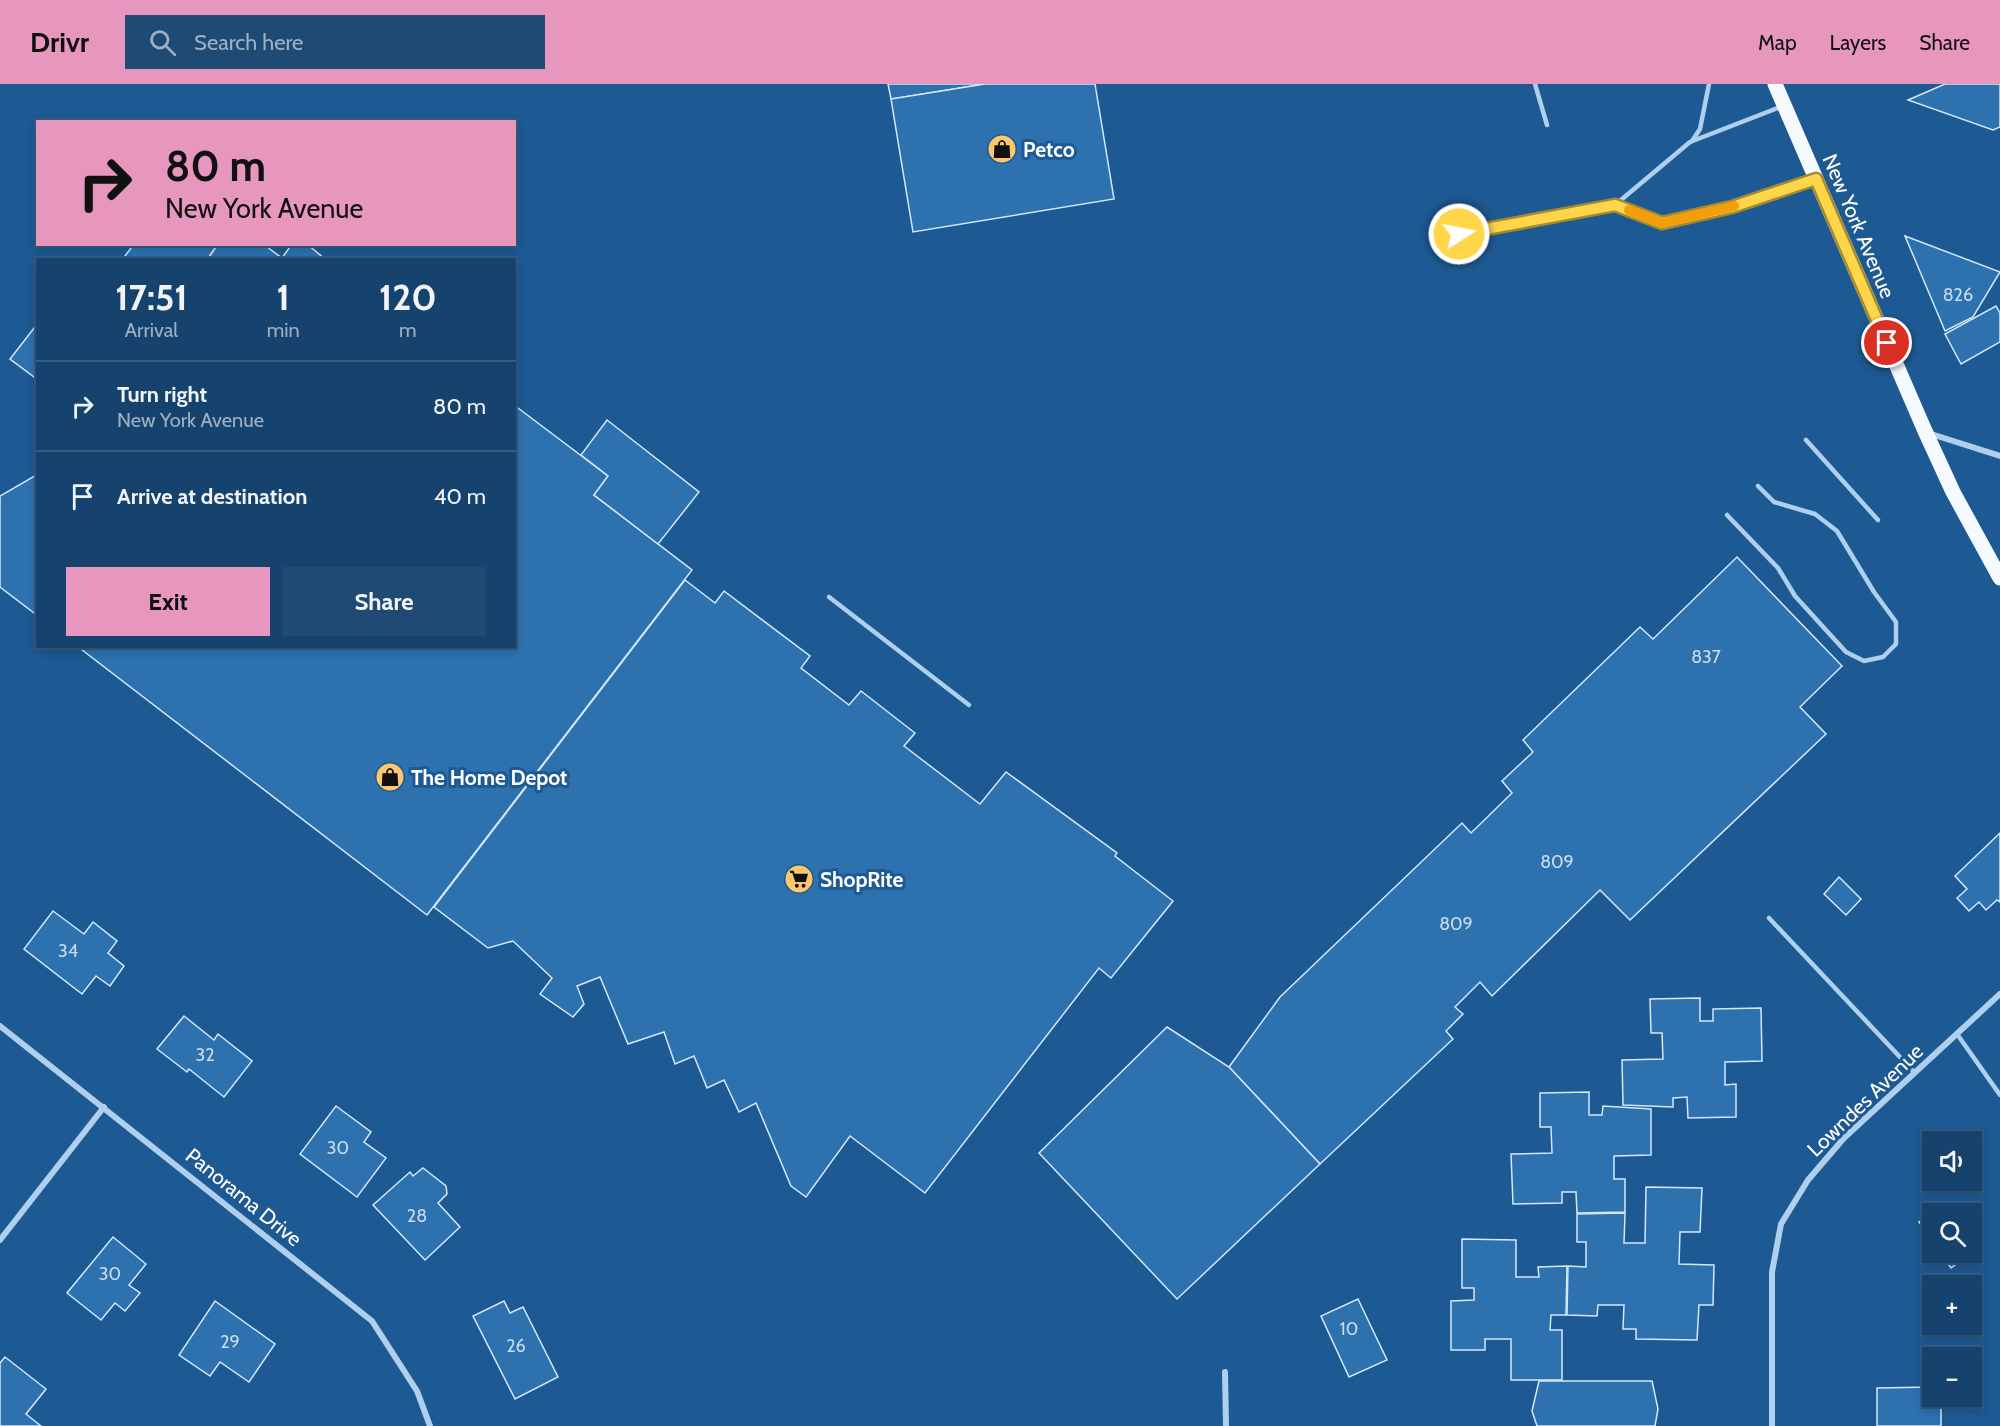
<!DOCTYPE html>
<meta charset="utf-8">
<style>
:root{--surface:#16436e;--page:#1f4a73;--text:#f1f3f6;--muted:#9eb0c2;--line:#355c81;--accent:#e797bd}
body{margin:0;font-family:Cabin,sans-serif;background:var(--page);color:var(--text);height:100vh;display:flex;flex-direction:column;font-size:22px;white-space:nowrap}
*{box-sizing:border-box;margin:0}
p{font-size:20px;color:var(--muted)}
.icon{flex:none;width:33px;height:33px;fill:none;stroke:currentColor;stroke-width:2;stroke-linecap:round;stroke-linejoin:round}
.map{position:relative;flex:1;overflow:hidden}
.panel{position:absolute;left:36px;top:174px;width:480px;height:390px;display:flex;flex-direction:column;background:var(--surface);border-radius:0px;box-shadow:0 3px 9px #0003,0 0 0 2px var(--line)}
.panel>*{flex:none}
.banner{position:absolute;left:36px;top:36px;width:480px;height:126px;border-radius:0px;box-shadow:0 3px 9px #0003,0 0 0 2px var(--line);background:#e797bd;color:#111;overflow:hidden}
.fabs{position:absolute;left:1922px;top:1047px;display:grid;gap:12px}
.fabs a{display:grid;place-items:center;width:60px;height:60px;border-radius:0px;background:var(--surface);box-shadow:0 3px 9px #0003,0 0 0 2px var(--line);font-size:30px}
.pin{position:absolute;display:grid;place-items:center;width:51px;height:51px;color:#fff;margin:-26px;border:3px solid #fff;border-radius:50%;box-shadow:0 2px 6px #0007}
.me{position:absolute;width:66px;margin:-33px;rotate:79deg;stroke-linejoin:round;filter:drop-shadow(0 0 4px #0008)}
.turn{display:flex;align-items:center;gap:21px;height:126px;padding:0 30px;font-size:27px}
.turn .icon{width:78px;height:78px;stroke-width:2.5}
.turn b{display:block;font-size:42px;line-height:51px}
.eta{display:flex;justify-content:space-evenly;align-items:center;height:102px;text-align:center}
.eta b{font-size:36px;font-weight:700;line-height:42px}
.action{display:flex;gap:12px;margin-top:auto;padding:12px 30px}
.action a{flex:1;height:69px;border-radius:0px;background:var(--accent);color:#111;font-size:24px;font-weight:700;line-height:69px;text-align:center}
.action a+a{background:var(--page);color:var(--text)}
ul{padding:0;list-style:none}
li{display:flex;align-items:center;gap:18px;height:90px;padding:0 30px;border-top:2px solid var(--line)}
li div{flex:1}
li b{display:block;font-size:22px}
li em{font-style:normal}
header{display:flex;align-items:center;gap:36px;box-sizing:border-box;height:84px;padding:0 30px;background:var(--accent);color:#111}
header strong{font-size:28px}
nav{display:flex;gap:33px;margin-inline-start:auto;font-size:21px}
.search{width:420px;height:54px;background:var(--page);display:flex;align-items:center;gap:15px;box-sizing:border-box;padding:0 21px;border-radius:0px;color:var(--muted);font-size:22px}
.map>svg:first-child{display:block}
.building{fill:#2d71af;stroke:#d4e8fa;stroke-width:1.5}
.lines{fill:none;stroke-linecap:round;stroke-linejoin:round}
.service{stroke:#aed0ee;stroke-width:4.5}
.minor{stroke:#aed0ee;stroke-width:6}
.primary{stroke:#f5faff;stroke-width:15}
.route-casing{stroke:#a68a30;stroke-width:15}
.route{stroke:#ffd54a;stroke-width:10}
.slow{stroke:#f59e0b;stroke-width:10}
.labels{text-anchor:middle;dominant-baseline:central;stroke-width:6;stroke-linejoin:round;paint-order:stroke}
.number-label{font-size:18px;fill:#cadceb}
.poi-label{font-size:21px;font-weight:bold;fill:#fff;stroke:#1d5992;text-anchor:start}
.street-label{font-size:21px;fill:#fff;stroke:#1d5992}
</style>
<header>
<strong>Drivr</strong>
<div class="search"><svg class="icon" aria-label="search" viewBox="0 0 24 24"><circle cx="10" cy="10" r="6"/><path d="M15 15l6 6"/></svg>Search here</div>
<nav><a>Map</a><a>Layers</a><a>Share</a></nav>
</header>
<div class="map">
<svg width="2000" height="1342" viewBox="0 0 2000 1342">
<rect width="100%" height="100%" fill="#1d5992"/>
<g class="building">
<path d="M888,0H985L891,15Z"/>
<path d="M985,0H1095L1114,115L913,148L891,15Z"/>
<path d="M1945,0H2000V43L1993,46L1908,16Z"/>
<path d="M1905,152L2000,188L1973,233L1945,247Z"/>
<path d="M134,160H218L207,176H122Z"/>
<path d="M218,160H263L282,174L292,160H307L326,176H207Z"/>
<path d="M1996,222L2000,229V258L1961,280L1945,250Z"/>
<path d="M38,239V296L10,275Z"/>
<path d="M514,321L608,392L594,411L692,486L427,831L77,562H514Z"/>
<path d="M607,336L699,408L658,460L594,411L608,392L581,371Z"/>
<path d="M38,390V532L0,503V412Z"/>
<path d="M1737,473L1842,582L1800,623L1826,650L1630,836L1600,806L1492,912L1480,898L1455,923L1463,930L1446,947L1453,955L1320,1080L1229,983L1280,913L1462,739L1471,749L1512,709L1502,697L1533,668L1523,656L1640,543L1653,555Z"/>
<path d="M685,496L715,519L724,507L810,572L801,584L849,621L861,607L915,649L904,662L980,720L1006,688L1117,769L1115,772L1173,817L1111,894L1099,884L925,1109L850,1052L806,1113L791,1102L756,1019L739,1028L724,996L707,1004L694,972L675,980L664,948L628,960L600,893L577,902L584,920L573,933L540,910L552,894L513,857L488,864L434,823Z"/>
<path d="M2000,749V818L1997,816L1986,826L1979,818L1969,827L1957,814L1967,805L1955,792Z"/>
<path d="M1839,793L1861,815L1846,831L1824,810Z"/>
<path d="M53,827L84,850L93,838L117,857L108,869L124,882L110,902L96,892L82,910L24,865Z"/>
<path d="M1700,914V937H1713V925L1761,924L1762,977L1725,978V1001L1736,1000V1033L1688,1034L1687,1013L1673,1014V1023L1623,1021L1622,976L1663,975L1662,949H1651L1650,915Z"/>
<path d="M184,932L214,956L218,950L252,977L224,1013L189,985L187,988L157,965Z"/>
<path d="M1167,943L1229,983L1320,1080L1177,1215L1039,1069Z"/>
<path d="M1589,1008V1031H1602L1603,1022L1651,1025V1071L1614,1072V1095H1625V1128L1577,1129L1576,1108H1562V1119L1513,1120L1511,1070L1552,1069L1551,1043H1540V1009Z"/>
<path d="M336,1022L371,1048L364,1058L386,1074L357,1113L300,1070Z"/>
<path d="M423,1084L446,1102L447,1110L438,1119L460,1143L425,1176L373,1121L410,1088L413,1092Z"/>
<path d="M1646,1103L1702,1104L1700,1148H1680L1679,1180L1714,1181L1713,1221H1699L1697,1256L1636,1255V1245H1623L1624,1221H1598L1597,1232L1567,1231L1568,1182L1586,1183V1158H1577V1130L1625,1129L1624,1159H1645Z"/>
<path d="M1946,1120L1953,1130H1932V1156L1919,1138Z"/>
<path d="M113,1153L146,1180L129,1201L140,1209L125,1227L115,1219L101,1236L67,1209Z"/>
<path d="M1462,1155L1516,1156V1193H1539L1538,1183L1567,1182L1566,1231H1551L1550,1246H1562V1296H1511V1255H1485V1266H1451V1217L1474,1216V1204H1462Z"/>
<path d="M1971,1156L1977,1165L1951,1184L1940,1168H1971Z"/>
<path d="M1358,1215L1387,1276L1349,1293L1321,1232Z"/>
<path d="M215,1217L275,1260L249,1298L220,1278L210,1292L179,1271Z"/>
<path d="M504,1217L510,1229L523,1223L558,1293L515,1315L473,1232Z"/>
<path d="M5,1273L46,1305L26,1330L41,1342H0V1279Z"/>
<path d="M1539,1297H1652L1658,1325L1655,1342H1537L1532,1327Z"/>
<path d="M1932,1303V1312H1941V1342H1877V1304Z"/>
</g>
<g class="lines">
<g class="service">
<path d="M1535,0L1547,41"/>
<path d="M1692,57L1700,45L1709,0"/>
<path d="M1615,121L1662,139L1732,123L1813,96"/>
<path d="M1459,150L1615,121L1690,58L1783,22"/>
<path d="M1806,356L1878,436"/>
<path d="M1727,431L1778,484L1795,512L1846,568L1864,577L1883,573L1896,560V538L1874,508L1837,447L1815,430L1774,418L1758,402"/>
<path d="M829,513L969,621"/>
<path d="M1769,834L1915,989"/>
<path d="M1957,950L2000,1011"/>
</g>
<g class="minor">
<path d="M1928,349L2000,372"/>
<path d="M0,942L372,1237L417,1307L430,1342"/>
<path d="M0,1156L104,1023"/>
<path d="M1225,1288L1226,1342"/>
<path d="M1772,1342V1188L1781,1140L1808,1096L1844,1054L2000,910"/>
</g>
<path class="primary" d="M1775,0L1925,347L1953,408L2000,494"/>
</g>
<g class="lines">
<g class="route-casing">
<path id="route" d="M1459,150L1615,121L1662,139L1732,123L1816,95L1887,259"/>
</g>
<use href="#route" class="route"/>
<path class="slow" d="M1629,126L1662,139L1734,122"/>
</g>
<defs>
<g id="shop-disc" transform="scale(1.5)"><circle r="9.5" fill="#fdc86d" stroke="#1d5992"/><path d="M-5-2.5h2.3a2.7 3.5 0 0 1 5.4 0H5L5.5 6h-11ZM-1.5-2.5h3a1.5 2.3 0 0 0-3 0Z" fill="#111"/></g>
<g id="supermarket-disc" transform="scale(1.5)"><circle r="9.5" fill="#fdc86d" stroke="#1d5992"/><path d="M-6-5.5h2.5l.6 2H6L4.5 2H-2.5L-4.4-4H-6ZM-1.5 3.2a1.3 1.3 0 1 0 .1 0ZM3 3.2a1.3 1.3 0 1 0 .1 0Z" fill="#111"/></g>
</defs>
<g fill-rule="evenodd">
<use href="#shop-disc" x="1002" y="65"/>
<use href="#shop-disc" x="390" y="693"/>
<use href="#supermarket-disc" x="799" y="795"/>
</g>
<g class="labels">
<g class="number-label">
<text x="1958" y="211">826</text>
<text x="1706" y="573">837</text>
<text x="1557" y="778">809</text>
<text x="1456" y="840">809</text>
<text x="68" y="867">34</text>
<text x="205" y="971">32</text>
<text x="338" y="1064">30</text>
<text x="417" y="1132">28</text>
<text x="110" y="1190">30</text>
<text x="1349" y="1245">10</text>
<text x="230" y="1258">29</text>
<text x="516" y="1262">26</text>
</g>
<g class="poi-label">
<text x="1023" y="65">Petco</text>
<text x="411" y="693">The Home Depot</text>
<text x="820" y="795">ShopRite</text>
</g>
<g class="street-label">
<text transform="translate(1859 142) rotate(67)">New York Avenue</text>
<text transform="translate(1865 1016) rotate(-44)">Lowndes Avenue</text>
<text transform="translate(244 1113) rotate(39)">Panorama Drive</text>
</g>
</g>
</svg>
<div class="fabs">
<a><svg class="icon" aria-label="sound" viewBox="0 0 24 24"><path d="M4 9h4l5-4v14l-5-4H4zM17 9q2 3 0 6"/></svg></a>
<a><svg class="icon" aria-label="search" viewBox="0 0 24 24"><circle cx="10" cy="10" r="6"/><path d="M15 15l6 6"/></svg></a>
<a>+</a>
<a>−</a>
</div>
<div class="pin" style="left:1887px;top:259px;background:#d93025"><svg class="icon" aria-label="arrive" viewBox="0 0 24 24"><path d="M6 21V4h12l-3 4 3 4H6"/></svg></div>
<svg class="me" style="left:1459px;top:150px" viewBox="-20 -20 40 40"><circle r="17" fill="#ffd54a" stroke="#fff" stroke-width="3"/><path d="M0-11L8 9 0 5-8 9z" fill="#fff"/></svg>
<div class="banner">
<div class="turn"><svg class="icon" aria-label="right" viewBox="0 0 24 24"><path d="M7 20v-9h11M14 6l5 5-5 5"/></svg><div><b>80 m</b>New York Avenue</div></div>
</div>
<section class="panel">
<div class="eta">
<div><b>17:51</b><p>Arrival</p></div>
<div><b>1</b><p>min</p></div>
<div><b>120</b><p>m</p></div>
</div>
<ul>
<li><svg class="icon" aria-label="right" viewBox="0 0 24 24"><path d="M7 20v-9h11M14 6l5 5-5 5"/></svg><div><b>Turn right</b><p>New York Avenue</p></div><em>80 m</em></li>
<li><svg class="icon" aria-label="arrive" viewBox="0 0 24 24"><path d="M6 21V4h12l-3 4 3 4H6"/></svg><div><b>Arrive at destination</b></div><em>40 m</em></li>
</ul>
<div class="action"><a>Exit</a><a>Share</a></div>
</section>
</div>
